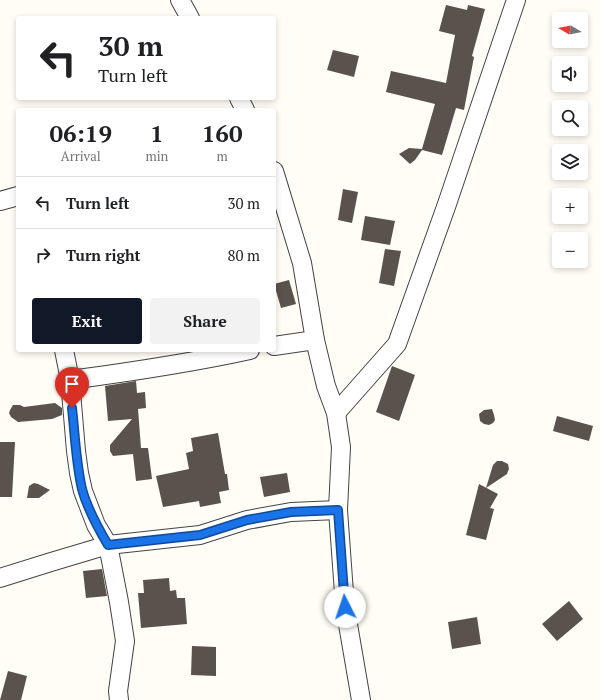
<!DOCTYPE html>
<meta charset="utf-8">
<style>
:root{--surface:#fff;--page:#f2f2f2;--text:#202124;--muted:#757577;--line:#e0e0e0;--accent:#111827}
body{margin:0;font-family:"PT Serif",serif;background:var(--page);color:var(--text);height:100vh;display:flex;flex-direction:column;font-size:15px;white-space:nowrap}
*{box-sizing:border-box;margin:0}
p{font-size:13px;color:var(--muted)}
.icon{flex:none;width:22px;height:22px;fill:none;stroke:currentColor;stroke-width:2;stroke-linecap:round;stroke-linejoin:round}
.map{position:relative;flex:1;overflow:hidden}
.panel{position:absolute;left:16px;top:108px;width:260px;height:244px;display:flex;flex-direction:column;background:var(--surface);border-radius:4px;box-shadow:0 2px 6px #0003}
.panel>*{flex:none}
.top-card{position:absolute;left:16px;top:16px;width:260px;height:84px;border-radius:4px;box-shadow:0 2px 6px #0003;background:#fff;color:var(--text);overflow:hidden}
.needle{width:26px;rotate:280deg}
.buttons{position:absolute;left:552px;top:12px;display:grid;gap:8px}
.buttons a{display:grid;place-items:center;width:36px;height:36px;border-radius:4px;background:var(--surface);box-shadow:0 2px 6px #0003;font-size:20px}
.pin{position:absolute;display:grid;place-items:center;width:34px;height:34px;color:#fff;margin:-41px -17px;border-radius:50% 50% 50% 0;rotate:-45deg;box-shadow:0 0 4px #0007}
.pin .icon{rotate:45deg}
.me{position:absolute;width:44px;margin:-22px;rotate:356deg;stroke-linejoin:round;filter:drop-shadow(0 0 3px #0008)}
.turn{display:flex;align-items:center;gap:14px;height:84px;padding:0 16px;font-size:18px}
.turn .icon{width:52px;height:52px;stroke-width:2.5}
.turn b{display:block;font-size:28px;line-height:34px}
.eta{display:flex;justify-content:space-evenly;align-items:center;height:68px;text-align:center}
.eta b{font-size:24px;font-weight:700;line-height:28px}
.button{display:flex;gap:8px;margin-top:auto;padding:8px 16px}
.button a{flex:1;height:46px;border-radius:4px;background:var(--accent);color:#fff;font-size:16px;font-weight:700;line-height:46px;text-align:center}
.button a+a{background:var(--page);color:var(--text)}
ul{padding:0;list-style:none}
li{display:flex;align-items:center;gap:12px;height:52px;padding:0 16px;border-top:1px solid var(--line)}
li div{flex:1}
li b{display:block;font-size:15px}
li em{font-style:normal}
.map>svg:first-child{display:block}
.building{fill:#5a524d}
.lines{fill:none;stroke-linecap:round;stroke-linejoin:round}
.minor-casing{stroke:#444;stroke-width:20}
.minor{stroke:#fff;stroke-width:18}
.route-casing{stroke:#114b97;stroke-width:10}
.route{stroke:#1a73e8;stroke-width:7}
</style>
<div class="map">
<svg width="600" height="700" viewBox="0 0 600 700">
<rect width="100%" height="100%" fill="#fffdf5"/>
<g class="building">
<path d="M446,5L467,10L468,5L485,9L472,56L474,57L464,110L456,108L442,155L422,150L415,160L410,164L399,154L409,148L422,149L435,104L386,92L391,71L446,83L455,35L439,31Z"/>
<path d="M333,50L359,56L354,77L327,70Z"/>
<path d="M343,189L358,192L352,223L338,220Z"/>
<path d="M365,216L395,221L390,245L361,240Z"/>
<path d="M385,249L401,251L394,286L379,283Z"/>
<path d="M289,280L296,304L281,308L274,284Z"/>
<path d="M392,366L415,375L399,421L376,412Z"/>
<path d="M136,381L137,393L145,392L146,408L138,409L141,448H148L152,479L136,481L133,454L113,456L110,451V445L132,419L108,421L105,386Z"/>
<path d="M55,403L62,408V415L52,419L18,422L11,417L9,413L10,410L13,405H20L24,407Z"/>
<path d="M492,409L494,415L495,420L493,423L489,425L484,424L480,421L479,414L484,410Z"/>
<path d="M557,416L593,426L589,441L553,431Z"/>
<path d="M218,433L225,474H227L229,490L219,492L221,503L200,507L199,501L163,507L156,476L189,469L186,453L193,451L191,438Z"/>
<path d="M0,442H15L12,497H0Z"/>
<path d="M497,461H502L508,464L509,469L508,471L507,474L486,488L493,465Z"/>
<path d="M287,473L290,492L264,497L260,477Z"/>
<path d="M34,483L38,484L50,490L39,498H27L29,486Z"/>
<path d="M479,484L498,494L490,508L494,509L486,540L466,535Z"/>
<path d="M102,569L107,596L86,598L83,571Z"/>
<path d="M169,578L170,591L176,590L177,598H185L187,624L141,628L138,593H144L143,580Z"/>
<path d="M569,601L583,619L557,641L542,624Z"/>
<path d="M477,617L481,644L452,649L448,622Z"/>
<path d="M192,646L216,647V676L191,675Z"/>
<path d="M8,671L27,676L21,700H0Z"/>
</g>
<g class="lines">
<g class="minor-casing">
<g id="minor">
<path d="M180,0L190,18"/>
<path d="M239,98L245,110"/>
<path d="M274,171L302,263L315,340L326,386L336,413L341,447L338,510L345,607L361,700"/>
<path d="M0,201L18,196"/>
<path d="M274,346L315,340"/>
<path d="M64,350L70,380L76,451L79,473L83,491L96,525L108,545L119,602L125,641L118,691L119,700"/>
<path d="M70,380C130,372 191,363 250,350"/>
<path d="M336,413L397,344L447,204L516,0"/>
<path d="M0,578L51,562L108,545L200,535L247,520L291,512L338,510"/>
</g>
</g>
<use href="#minor" class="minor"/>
</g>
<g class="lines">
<g class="route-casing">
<path id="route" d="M72,408C75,435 76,463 82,489C87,508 98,528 108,545L200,535L247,520L291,512L338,510L345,607"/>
</g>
<use href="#route" class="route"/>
</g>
</svg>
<div class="buttons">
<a><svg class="needle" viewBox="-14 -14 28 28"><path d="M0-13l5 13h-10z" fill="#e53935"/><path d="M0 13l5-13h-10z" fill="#757577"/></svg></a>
<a><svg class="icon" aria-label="sound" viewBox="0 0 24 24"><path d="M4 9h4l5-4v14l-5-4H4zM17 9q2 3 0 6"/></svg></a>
<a><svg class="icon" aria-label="search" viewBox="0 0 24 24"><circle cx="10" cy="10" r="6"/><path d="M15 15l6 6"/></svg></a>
<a><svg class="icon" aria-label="layers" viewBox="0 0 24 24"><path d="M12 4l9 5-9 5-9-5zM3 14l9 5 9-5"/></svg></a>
<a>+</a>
<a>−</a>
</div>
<div class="pin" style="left:72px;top:408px;background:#d93025"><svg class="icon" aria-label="arrive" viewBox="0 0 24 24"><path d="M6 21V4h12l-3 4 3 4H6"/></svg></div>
<svg class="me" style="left:345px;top:607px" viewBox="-20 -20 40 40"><circle r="19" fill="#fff"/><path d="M0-13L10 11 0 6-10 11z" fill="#1a73e8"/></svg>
<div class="top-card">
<div class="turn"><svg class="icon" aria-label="left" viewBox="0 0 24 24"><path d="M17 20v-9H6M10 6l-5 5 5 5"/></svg><div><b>30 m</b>Turn left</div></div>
</div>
<section class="panel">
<div class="eta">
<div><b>06:19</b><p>Arrival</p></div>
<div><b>1</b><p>min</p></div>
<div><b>160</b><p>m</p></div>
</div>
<ul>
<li><svg class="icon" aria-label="left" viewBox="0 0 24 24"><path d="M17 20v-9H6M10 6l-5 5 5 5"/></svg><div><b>Turn left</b></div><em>30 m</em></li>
<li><svg class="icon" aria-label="right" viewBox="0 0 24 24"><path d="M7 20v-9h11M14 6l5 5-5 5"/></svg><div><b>Turn right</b></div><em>80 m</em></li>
</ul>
<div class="button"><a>Exit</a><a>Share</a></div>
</section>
</div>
